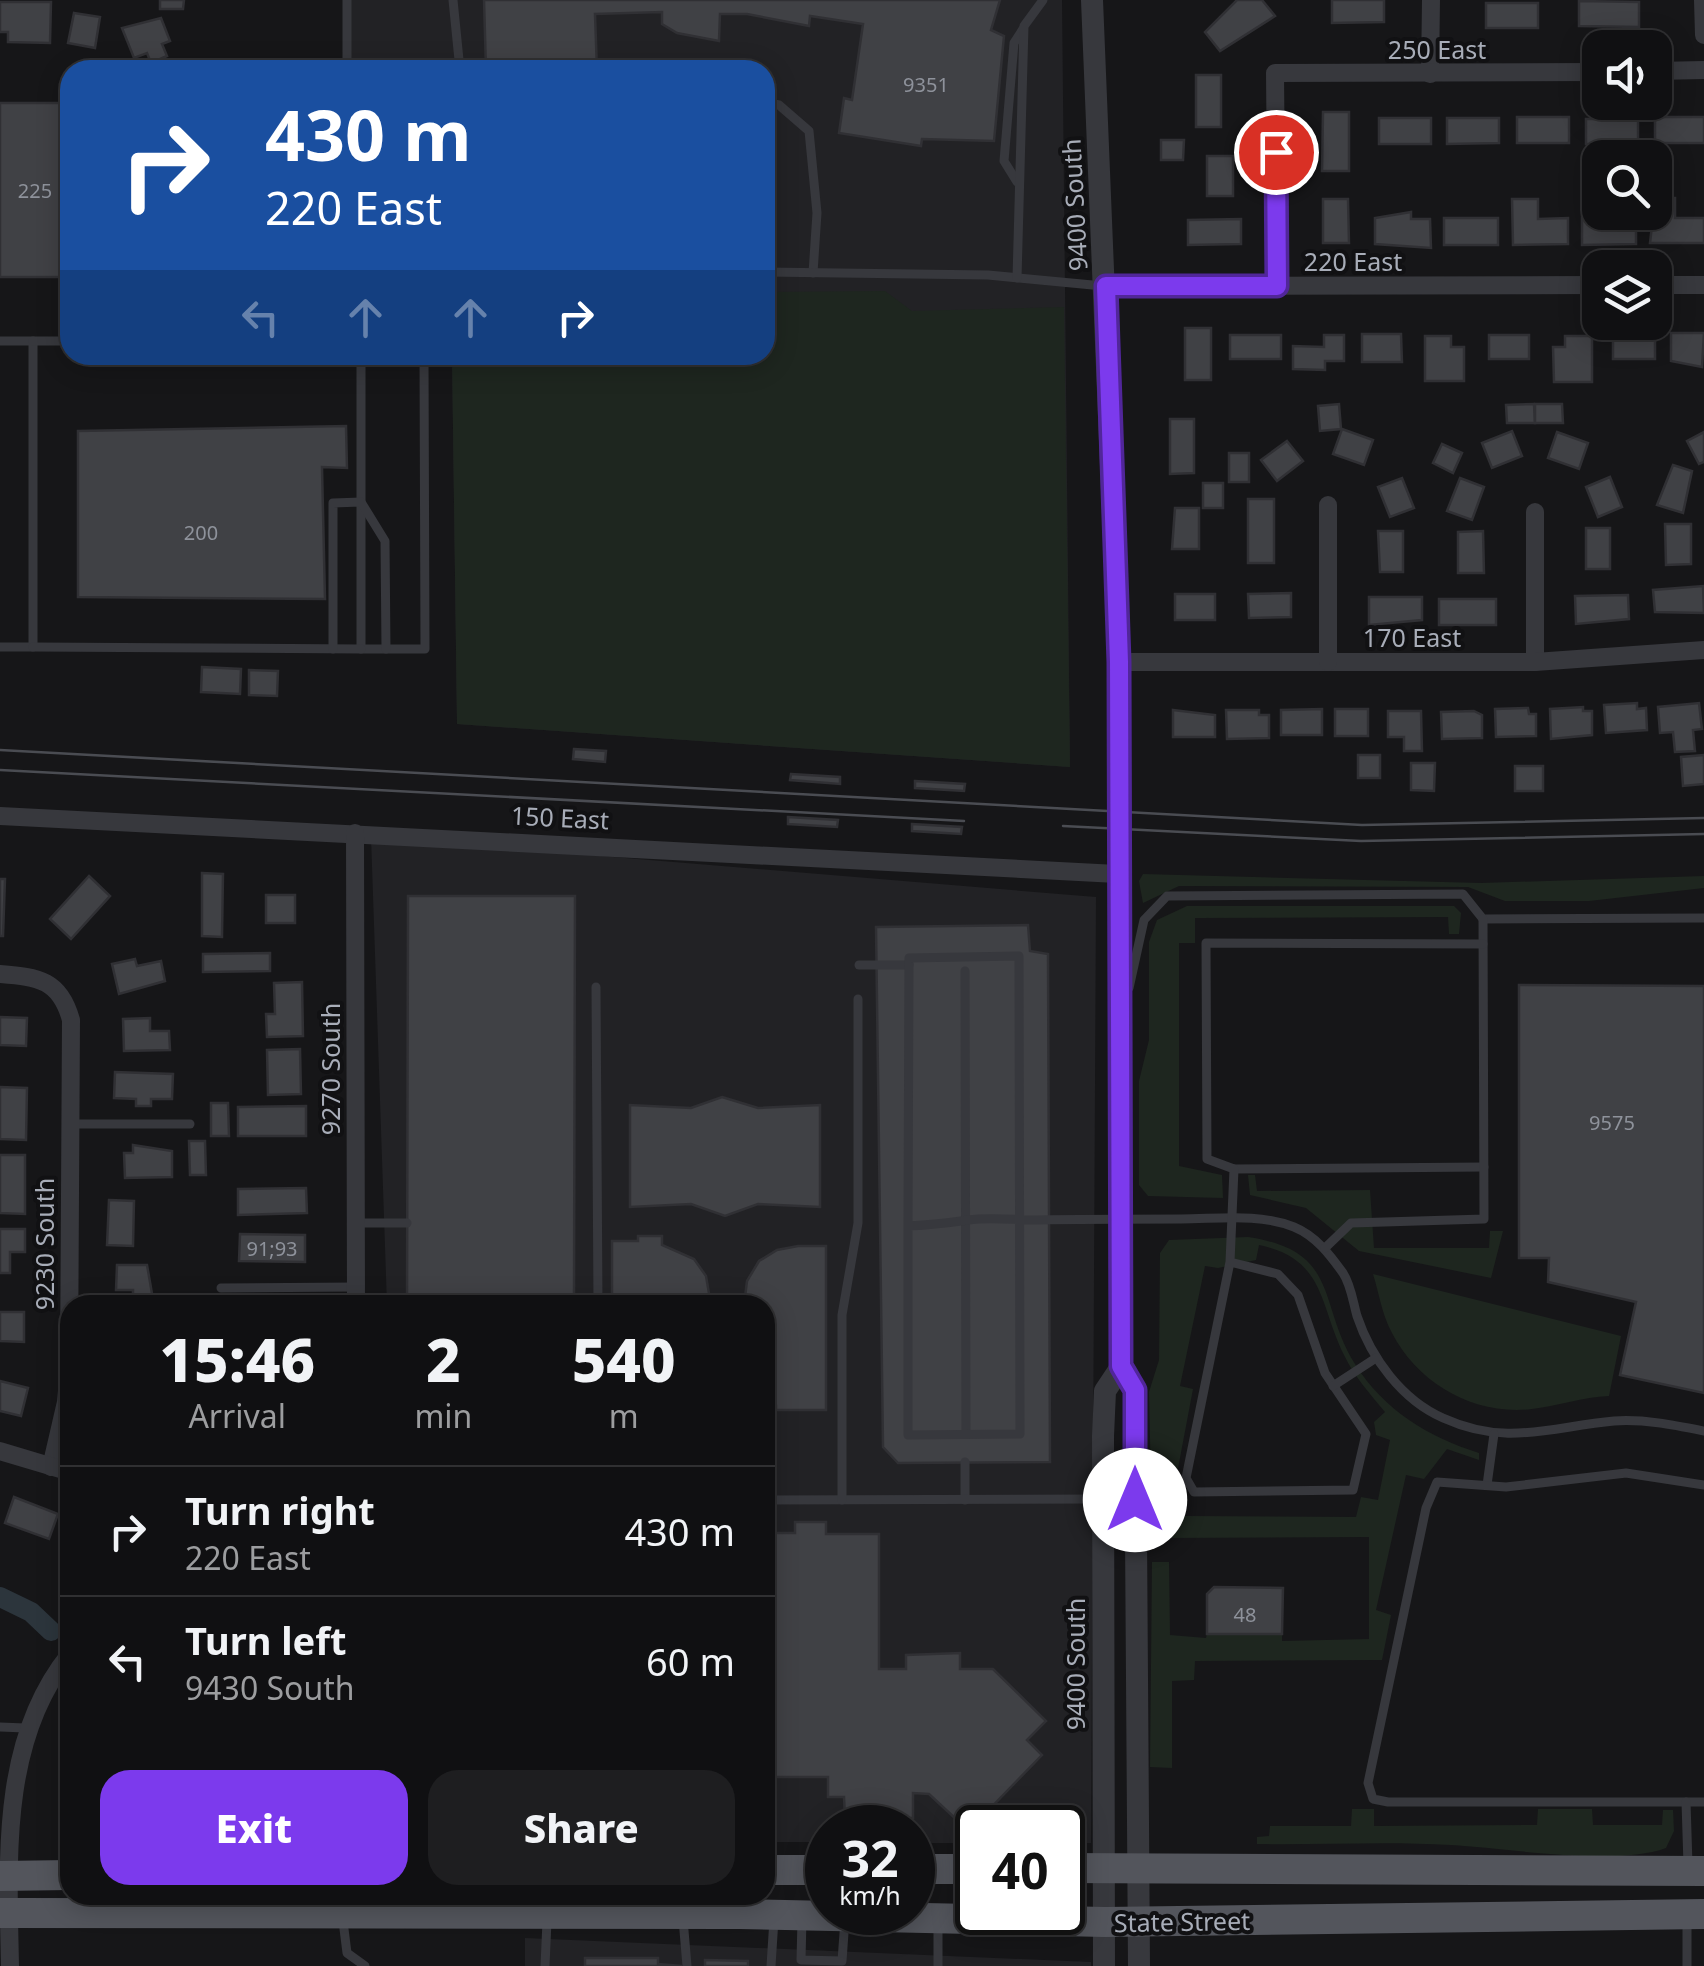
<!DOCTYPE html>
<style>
:root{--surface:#101012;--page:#1e1e20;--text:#f1f3f6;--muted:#9c9d9f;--line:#303032;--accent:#7c3aed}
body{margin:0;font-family:"Noto Sans",sans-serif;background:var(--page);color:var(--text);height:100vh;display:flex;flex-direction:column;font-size:38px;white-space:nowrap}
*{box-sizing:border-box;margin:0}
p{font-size:32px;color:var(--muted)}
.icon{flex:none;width:55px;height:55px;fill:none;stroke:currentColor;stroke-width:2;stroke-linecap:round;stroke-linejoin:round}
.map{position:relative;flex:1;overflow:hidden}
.panel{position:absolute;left:60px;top:1295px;width:715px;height:610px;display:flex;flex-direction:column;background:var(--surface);border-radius:30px;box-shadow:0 5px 25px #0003,0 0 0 2px var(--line)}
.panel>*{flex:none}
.hud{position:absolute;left:60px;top:60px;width:715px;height:305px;border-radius:30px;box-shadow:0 5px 25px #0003,0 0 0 2px var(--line);background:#1a4fa0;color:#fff;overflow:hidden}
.buttons{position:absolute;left:1582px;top:30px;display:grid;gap:20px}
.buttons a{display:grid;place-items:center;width:90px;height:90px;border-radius:20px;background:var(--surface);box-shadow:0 5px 25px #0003,0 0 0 2px var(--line);font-size:50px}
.speed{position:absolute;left:805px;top:1805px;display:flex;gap:20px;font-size:50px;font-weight:700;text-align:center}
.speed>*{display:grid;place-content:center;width:130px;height:130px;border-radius:50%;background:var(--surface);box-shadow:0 5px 25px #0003,0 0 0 2px var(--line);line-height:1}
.speed small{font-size:25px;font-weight:400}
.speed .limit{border:5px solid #111;border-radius:15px;background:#fff;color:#111}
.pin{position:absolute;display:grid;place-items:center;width:85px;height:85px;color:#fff;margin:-42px;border:5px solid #fff;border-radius:50%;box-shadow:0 2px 10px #0007}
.me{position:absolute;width:110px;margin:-55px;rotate:0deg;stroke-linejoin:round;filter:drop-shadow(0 0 8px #0008)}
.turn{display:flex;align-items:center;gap:35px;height:210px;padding:0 40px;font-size:45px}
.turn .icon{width:130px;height:130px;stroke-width:2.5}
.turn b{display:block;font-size:70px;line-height:85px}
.lanes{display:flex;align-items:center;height:95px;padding:0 40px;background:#0003;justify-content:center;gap:50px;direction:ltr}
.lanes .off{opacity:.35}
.eta{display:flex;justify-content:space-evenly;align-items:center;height:170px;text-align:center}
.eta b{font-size:60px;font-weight:800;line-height:70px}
.cta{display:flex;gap:20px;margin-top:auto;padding:20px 40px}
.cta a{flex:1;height:115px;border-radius:30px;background:var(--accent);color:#fff;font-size:40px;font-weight:800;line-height:115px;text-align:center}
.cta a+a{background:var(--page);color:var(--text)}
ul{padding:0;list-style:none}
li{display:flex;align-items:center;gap:30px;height:130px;padding:0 40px;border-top:2px solid var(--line)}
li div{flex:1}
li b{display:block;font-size:38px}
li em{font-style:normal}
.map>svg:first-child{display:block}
.built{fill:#222225}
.green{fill:#1e261f;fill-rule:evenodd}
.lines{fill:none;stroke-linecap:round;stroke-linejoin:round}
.canal{stroke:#2c353c;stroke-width:20}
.building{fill:#404145;stroke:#303034;stroke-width:2.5}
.service{stroke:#37383d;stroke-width:9}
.minor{stroke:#37383d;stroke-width:18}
.tertiary{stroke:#37383d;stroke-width:22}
.primary{stroke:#53555c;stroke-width:30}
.tram{stroke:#4a4c52;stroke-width:2.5}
.route-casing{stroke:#51269a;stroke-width:25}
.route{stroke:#7c3aed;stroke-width:18}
.labels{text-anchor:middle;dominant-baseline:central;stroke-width:8;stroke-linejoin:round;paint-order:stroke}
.number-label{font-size:20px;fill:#8e929b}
.street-label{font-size:25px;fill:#a8adb8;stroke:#111113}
</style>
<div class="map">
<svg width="1704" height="1966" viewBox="0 0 1704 1966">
<rect width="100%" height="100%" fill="#161618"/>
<g class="built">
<path d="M347,0H1062L1070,767L457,724L452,355H765V70H348Z"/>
<path d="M371,837L1096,897L1091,1843H1063L1062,1828H978L977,1843H913L912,1828H828L827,1842H765V1305H387Z"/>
<path d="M525,1938L1091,1962V1966H525Z"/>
</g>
<g class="green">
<path d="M885,291L912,311L1064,307L1070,767L457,724L452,355H765V292Z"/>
<path d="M1143,874L1481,883L1704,876V888L1589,901H1505L1468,887L1179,886L1143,903L1139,881Z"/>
<path d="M1187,906H1454L1461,913L1459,934H1449L1448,917L1195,918V943H1179V1166L1222,1175L1223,1198L1148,1196L1139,1185V1081L1149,1040V942L1157,920Z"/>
<path d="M1248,1175H1255L1257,1191L1370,1190L1374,1248H1489L1490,1231H1503L1491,1278L1359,1251L1306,1208L1250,1195Z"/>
<path d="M1248,1237C1341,1251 1317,1303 1355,1364C1384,1410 1428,1437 1479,1453V1460L1447,1449L1424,1479L1406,1475L1376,1610L1391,1615L1382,1660L1195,1661L1194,1680L1172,1681V1768L1150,1767L1152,1562H1169L1170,1635L1206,1638L1207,1634H1282V1641L1369,1639V1537L1163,1538L1152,1532L1149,1392L1159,1360L1160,1253L1169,1240ZM1259,1245C1326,1259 1319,1305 1344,1355C1354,1376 1370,1394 1385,1412L1374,1422L1376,1435L1390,1440L1378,1500L1361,1497L1356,1517L1185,1516V1498L1176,1479L1193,1389L1180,1386L1205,1266L1218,1268L1256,1260Z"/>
<path d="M1373,1274L1621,1336L1609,1396C1582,1397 1559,1406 1532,1409C1475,1416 1418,1384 1392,1333C1382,1315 1379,1293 1373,1274Z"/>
<path d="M1352,1809H1374V1826L1537,1825L1538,1809H1592L1593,1825H1662L1663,1810H1673L1674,1831L1666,1848C1614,1867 1509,1848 1451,1845C1387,1841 1322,1845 1257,1844V1837L1269,1836L1270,1826H1351Z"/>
</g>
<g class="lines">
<path class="canal" d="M0,1597L31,1612L51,1631"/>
</g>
<g class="building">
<path d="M160,0H184L183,9H160Z"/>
<path d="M484,0H1000L991,30L1004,36L994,141L922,139L921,146L839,133L844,98L852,100L863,24L810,16L809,26L747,14H720L719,41L677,33L662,24V12L595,14L597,70H486Z"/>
<path d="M1237,0H1262L1275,16L1220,51L1205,32Z"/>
<path d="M1332,0H1384V22L1332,23Z"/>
<path d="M1579,1L1639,2V27L1579,26Z"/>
<path d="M0,2H51L50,43L8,42V32H0Z"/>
<rect x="1486" y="3" width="52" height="25"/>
<path d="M74,13L100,17L95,48L68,43Z"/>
<path d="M161,18L170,41L162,44L167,56L151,63L147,53L134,58L122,28Z"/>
<rect x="1196" y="75" width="25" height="52"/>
<rect x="0" y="103" width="70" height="174"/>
<path d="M1323,112H1349V171H1322Z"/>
<rect x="1517" y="117" width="52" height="26"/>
<rect x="1655" y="117" width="49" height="26"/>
<rect x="1379" y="118" width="52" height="26"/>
<path d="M1447,118H1499V143L1447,144Z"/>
<rect x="1586" y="119" width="52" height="25"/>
<path d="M1161,140H1184L1183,160H1161Z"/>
<rect x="1207" y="156" width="26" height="40"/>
<path d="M1655,198H1675V218H1704V243H1650Z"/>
<path d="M1323,199H1348L1349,243H1323Z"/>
<path d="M1512,199H1538V219L1568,218V244L1513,245Z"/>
<path d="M1411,212V219H1430L1431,248L1375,244V218Z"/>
<path d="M1582,216H1636V244L1582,245Z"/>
<rect x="1444" y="218" width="54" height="27"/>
<path d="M1241,219V244L1188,245V220Z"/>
<rect x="1185" y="328" width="26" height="52"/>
<path d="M1671,333H1704L1702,367L1671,361Z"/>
<path d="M1362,334H1401L1402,362H1362Z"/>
<path d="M1655,334V359H1613V335Z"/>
<rect x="1230" y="335" width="51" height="24"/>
<path d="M1324,335H1344V361H1325V370L1293,369V346L1324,347Z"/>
<rect x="1489" y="335" width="40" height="24"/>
<path d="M1425,336H1451V347H1464V381H1425Z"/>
<path d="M1565,336H1592V382H1554L1553,347H1565Z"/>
<path d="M1339,404L1341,429L1320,431L1318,406Z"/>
<path d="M1534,404L1535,423H1507L1506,405Z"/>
<path d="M1535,404H1562L1563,423H1535Z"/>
<path d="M1170,419H1194V473L1170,474Z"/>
<path d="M346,426L347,468L322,467L325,599L78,597V431Z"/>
<path d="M1342,429L1373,440L1364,465L1333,454Z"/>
<path d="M1512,431L1522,456L1492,468L1482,443Z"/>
<path d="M1557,432L1588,443L1579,469L1548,458Z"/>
<path d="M1704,432V462L1699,464L1687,441Z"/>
<path d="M1287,441L1303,461L1277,481L1261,460Z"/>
<path d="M1442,444L1462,453L1453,473L1433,463Z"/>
<rect x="1229" y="453" width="20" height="29"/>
<path d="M1673,465L1692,471L1683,513L1657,505Z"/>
<path d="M1610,477L1622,507L1598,517L1586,487Z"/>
<path d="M1402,478L1414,508L1390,517L1378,487Z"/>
<path d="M1460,478L1484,487L1472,520L1447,511Z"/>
<rect x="1203" y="483" width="20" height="25"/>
<rect x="1248" y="499" width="26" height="64"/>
<path d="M1175,508H1199V549H1172Z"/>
<path d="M1665,524H1691V564L1666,565Z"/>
<rect x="1586" y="528" width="24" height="41"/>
<path d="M1378,531H1403V572H1380Z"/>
<path d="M1483,531L1484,573H1458V532Z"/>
<path d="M1703,586L1704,613L1655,612L1653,590Z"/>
<path d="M1291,593V617L1249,618L1248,594Z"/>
<rect x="1175" y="594" width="40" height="26"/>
<path d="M1628,595L1629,619L1576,624L1575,596Z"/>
<path d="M1369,597H1422V620L1369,625Z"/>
<rect x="1439" y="599" width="57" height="26"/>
<path d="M202,667L241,669L240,694L201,692Z"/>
<path d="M249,670L278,671L277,696L249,695Z"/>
<path d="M1637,703V709L1646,708L1647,730L1606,733L1604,705Z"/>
<path d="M1699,703L1702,729L1693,730L1695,751L1675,752L1673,732L1660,733L1658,707Z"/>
<path d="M1583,707V711H1592V735L1551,739L1550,709Z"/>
<path d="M1528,708L1529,714H1536V736L1496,737L1495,709Z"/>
<path d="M1322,709V735H1281V710Z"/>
<rect x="1335" y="709" width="33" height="27"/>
<path d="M1173,710L1215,715V737H1173Z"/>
<path d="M1226,710H1259V715H1269V738L1227,739Z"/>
<path d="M1388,711H1421L1422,751H1404V737H1388Z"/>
<path d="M1474,711L1482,715V738L1442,739L1441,712Z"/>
<path d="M574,749L606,751L605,762L573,759Z"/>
<rect x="1358" y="755" width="22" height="23"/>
<path d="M1704,755V784L1683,786L1681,757Z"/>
<path d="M1411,763H1435L1434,791L1411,790Z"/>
<rect x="1515" y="766" width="28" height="25"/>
<path d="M791,774L840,777V784L790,780Z"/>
<path d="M915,781L965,784L964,791L915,788Z"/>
<path d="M788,817L838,820L837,827L788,824Z"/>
<path d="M912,824L962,827L961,834L912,831Z"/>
<path d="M202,873L223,874L222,937L202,936Z"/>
<path d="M89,876L110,896L71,939L50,919Z"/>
<path d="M0,879H5L3,936H0Z"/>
<rect x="266" y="895" width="29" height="28"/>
<path d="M408,896H575L574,1305H407Z"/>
<path d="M1028,925L1030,951L1048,954L1050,1462L898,1463L883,1447L876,927Z"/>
<path d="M270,953V971L203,972V954Z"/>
<path d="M135,959L137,966L161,961L165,981L119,994L112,964Z"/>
<path d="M302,982L303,1036L267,1037L266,1014H275L274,983Z"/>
<path d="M1519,985L1704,986V1393L1620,1375L1636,1302L1548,1282L1549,1258H1519Z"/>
<path d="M0,1017L27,1018L26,1046L0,1045Z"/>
<path d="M150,1018V1031H169L170,1050L124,1051L123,1019Z"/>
<path d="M300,1049L301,1094L268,1095L267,1050Z"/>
<path d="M115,1072L173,1074L172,1099H151V1106H136V1099L114,1098Z"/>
<path d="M0,1087L27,1088L26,1140L0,1139Z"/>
<path d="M722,1097L758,1108L820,1105V1207L758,1204L725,1216L691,1204L630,1207V1105L691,1108Z"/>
<path d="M211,1103H228L229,1136H211Z"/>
<path d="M306,1106V1136H238V1107Z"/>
<path d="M189,1141H205L206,1175H190Z"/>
<path d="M133,1145L172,1151V1177L125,1178L124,1153H133Z"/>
<path d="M0,1155H25V1214L0,1213Z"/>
<path d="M306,1188L307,1213L238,1215V1189Z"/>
<path d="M109,1200L134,1201L133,1246L107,1245Z"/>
<path d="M0,1229H25V1252H10V1273H0Z"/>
<path d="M240,1234L305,1235V1262L239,1261Z"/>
<path d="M638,1236H662V1245L694,1259L706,1276L711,1305H612V1241H638Z"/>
<path d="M798,1246H826V1410H776V1406H765V1305H744L747,1281L759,1261L777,1250Z"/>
<path d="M117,1265H147L154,1305H133V1290H116Z"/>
<path d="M0,1312H24V1342L0,1341Z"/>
<path d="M0,1381L28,1388L21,1416L0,1411Z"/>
<path d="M14,1497L58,1514L49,1539L5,1523Z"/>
<path d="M795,1522H826V1534H879V1669H906V1655L960,1653V1669H993L1046,1721L1027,1740L1042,1755L977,1822L958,1821L929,1794L913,1793V1818H845L844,1797H828V1777H765V1533H795Z"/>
<path d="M1214,1587L1283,1588L1282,1634H1207V1594Z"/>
<path d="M585,1958H658V1964L682,1966H585Z"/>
<path d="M705,1960L748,1961V1966H705Z"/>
</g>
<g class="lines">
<g class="service">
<path d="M453,0L460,70"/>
<path d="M347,70V0"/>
<path d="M765,102L779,105L809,131L817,213L813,273"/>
<path d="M1017,182L1004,161L1014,43L1023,29"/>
<path d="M765,272L988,275L1103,286"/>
<path d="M1017,278L1024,26L1043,0"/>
<path d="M0,341H33V647H0"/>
<path d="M33,341H70"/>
<path d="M361,355V649H425L424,355"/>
<path d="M33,647L361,649"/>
<path d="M333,649V503L361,502L385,541L386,649"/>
<path d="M859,965H909"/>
<path d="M965,971L966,1434"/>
<path d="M596,987L598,1305"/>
<path d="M1129,988L1144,920L1167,896L1463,894L1483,919L1704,918"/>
<path d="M70,1124H190"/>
<path d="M1234,1169L1484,1167"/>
<path d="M356,1223H407"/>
<path d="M908,1226L909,958L1019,956L1020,1434L908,1435V1226C929,1225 948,1223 968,1220C990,1217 1014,1220 1037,1220C1085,1219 1133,1219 1181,1219C1218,1219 1259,1213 1294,1227C1316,1236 1330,1255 1343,1273C1351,1285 1353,1302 1357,1316C1371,1358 1402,1400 1443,1418C1507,1447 1549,1427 1614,1421C1645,1419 1674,1425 1704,1431"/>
<path d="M1325,1248L1351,1223L1484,1219L1483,919"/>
<path d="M1230,1262L1278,1274L1298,1295L1325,1373L1366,1434L1353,1490L1194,1492L1186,1478L1230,1262L1234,1169L1207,1159L1206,943L1483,944"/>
<path d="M221,1288L356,1287"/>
<path d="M1333,1386L1376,1358"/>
<path d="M965,1462V1500"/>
<path d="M1487,1485L1494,1434"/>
<path d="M1704,1485L1626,1473L1506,1487L1437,1482L1426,1508L1368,1783L1373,1799L1388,1802H1704"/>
<path d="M765,1500L1100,1499"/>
<path d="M842,1500V1315L858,1223V999"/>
<path d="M0,1727L25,1728"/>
<path d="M1686,1802L1688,1865"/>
<path d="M683,1919L687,1966"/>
<path d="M802,1919L801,1960L842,1961L845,1919"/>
<path d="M343,1921L347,1953L365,1966"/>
<path d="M938,1921V1966"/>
<path d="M545,1966L547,1921"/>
<path d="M771,1966L774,1919"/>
<path d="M1687,1966V1922"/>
</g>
<g class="minor">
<path d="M1703,0L1704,35"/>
<path d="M1655,71L1704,70"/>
<path d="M1430,74L1431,0"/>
<path d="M1655,285H1704"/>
<path d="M1105,286L1600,285"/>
<path d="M1277,287L1275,73L1600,72"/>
<path d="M1535,512V662"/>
<path d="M1119,662H1535L1704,650"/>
<path d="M1328,662V505"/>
<path d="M0,816L1117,874"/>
<path d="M355,833L356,1305"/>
<path d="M0,974C39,977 60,980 71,1020L69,1368L66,1402L51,1467"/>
<path d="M0,1451L70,1472"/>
<path d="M10,1966C8,1859 0,1740 70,1654"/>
</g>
<g class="tertiary">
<path d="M1092,0L1119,662L1121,1367L1135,1391L1139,1966"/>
<path d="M1104,1966L1103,1436L1105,1391L1121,1367"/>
</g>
<g class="primary">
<path d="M1062,1868L1704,1871"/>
<path d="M912,1869H978"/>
<path d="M765,1870H828"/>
<path d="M0,1876L70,1875"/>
<path d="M0,1913L739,1914L1105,1922L1704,1914"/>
</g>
<g class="tram">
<path d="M0,750L1362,825L1704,818"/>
<path d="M0,770L964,821"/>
<path d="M1063,826L1361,841L1704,834"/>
</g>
</g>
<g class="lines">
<g class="route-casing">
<path id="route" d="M1135,1500V1390L1121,1366L1119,662L1106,286H1277L1276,152"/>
</g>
<use href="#route" class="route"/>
</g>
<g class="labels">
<g class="number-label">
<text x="926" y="84">9351</text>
<text x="35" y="190">225</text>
<text x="201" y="532">200</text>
<text x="1612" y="1122">9575</text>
<text x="272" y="1248">91;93</text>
<text x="1245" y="1614">48</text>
</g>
<g class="street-label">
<text x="1437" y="49">250 East</text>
<text transform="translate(1074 205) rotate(-93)">9400 South</text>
<text x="1353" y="261">220 East</text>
<text x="1412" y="637">170 East</text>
<text transform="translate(560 817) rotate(3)">150 East</text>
<text transform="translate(330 1069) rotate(-90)">9270 South</text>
<text transform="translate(44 1244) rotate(-90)">9230 South</text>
<text transform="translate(1075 1664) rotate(-90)">9400 South</text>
<text transform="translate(1182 1921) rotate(-1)">State Street</text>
</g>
</g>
</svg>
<div class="buttons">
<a><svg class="icon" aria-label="sound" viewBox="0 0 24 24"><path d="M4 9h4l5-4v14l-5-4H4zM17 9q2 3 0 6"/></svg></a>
<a><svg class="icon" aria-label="search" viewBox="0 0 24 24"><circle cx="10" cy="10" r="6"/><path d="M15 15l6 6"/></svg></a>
<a><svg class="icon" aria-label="layers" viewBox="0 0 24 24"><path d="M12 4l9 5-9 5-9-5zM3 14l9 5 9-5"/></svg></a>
</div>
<div class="speed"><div>32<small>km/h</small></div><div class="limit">40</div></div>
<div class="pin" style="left:1276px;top:152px;background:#d93025"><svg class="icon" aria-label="arrive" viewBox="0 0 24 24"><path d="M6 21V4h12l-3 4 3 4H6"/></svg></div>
<svg class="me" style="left:1135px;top:1500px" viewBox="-20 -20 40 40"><circle r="19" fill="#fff"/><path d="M0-13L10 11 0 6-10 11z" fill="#7c3aed"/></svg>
<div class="hud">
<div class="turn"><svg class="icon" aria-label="right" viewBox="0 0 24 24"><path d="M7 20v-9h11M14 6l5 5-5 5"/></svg><div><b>430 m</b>220 East</div></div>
<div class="lanes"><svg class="icon off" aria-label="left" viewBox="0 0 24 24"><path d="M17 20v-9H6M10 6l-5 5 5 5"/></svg><svg class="icon off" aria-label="ahead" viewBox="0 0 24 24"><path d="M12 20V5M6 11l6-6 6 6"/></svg><svg class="icon off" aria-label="ahead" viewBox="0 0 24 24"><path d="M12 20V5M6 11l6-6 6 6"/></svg><svg class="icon" aria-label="right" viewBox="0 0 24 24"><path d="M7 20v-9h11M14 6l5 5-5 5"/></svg></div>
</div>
<section class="panel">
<div class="eta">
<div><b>15:46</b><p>Arrival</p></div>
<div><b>2</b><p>min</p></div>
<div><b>540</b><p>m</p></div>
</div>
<ul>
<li><svg class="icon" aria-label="right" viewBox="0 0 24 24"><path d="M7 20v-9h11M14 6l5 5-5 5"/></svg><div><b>Turn right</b><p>220 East</p></div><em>430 m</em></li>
<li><svg class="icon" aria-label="left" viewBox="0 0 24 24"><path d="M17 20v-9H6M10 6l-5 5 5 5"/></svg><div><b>Turn left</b><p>9430 South</p></div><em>60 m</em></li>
</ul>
<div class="cta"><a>Exit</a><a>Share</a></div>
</section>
</div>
